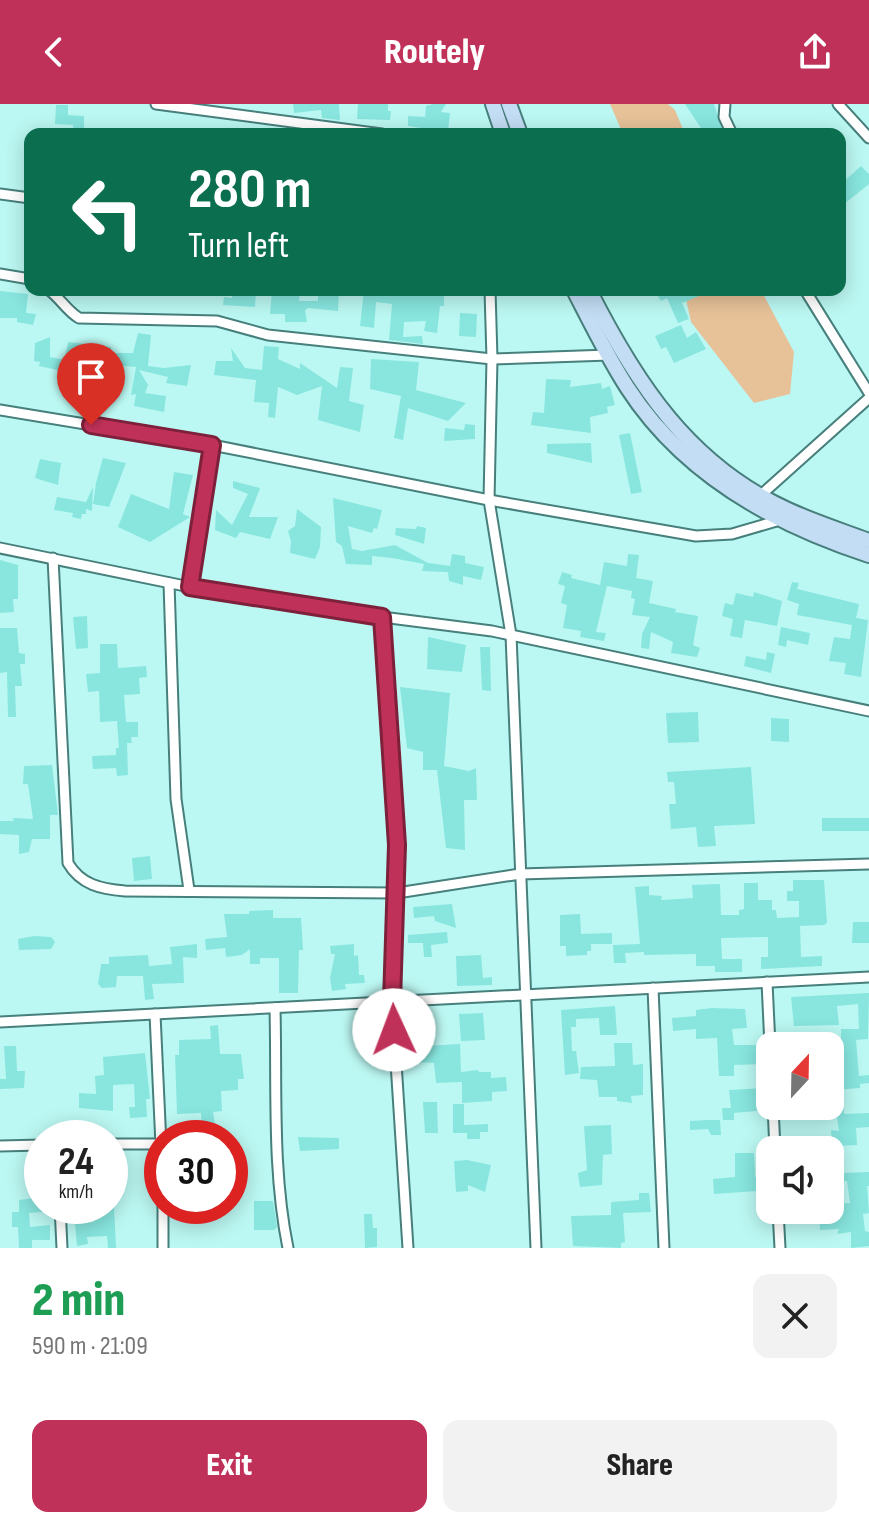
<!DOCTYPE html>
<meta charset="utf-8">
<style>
:root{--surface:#fff;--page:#f2f2f2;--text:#222;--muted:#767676;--accent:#c03159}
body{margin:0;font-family:"Sofia Sans Condensed",sans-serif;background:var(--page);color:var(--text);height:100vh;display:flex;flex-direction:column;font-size:30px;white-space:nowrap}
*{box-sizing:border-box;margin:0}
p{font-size:26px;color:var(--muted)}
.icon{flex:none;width:44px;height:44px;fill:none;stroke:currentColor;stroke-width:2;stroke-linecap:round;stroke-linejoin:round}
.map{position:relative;height:1144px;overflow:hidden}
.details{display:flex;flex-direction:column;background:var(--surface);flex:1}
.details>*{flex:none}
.guide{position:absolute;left:24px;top:24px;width:822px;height:168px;border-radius:16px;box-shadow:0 4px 20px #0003;background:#0b6e4f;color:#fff;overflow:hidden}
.needle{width:52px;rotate:22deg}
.controls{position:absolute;left:756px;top:928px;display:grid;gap:16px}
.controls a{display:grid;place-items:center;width:88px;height:88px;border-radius:16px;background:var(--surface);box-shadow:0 4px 20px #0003;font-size:40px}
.speed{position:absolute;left:24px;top:1016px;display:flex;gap:16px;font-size:40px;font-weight:700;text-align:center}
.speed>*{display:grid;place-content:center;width:104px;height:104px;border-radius:50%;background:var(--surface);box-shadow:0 4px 20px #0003;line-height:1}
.speed small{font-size:20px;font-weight:400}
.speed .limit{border:12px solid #d22;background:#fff;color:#111}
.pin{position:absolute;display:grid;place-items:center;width:68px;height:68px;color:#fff;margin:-82px -34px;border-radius:50% 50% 50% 0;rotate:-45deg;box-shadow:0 0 8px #0007}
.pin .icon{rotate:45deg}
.me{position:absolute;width:88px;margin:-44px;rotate:358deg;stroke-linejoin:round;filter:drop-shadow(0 0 6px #0008)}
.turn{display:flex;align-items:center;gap:28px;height:168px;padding:0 32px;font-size:36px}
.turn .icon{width:104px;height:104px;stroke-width:2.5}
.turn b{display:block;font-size:56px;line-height:68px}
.round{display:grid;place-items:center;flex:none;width:84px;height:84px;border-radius:16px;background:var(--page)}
.summary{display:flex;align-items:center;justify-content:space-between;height:136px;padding:0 32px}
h1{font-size:48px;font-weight:800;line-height:60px;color:#1e9e55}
.action{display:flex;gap:16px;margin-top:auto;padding:16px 32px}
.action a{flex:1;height:92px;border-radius:16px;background:var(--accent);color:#fff;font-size:32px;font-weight:800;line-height:92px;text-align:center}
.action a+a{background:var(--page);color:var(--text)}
header{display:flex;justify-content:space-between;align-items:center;height:104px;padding:0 32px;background:var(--accent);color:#fff;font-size:36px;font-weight:800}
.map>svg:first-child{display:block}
.green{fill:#e7c299}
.building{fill:#88e6df}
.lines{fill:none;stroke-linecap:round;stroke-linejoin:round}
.street-casing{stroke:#467f7b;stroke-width:13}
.secondary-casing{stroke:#467f7b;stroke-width:18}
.street{stroke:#fff;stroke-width:9}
.secondary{stroke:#c3ddf4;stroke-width:14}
.route-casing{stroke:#7d203a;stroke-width:20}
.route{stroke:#c03159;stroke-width:14}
</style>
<header><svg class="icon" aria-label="back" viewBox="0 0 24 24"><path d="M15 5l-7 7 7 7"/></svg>Routely<svg class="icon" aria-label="share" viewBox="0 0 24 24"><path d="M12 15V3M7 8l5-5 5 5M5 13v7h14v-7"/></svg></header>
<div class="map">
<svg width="869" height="1144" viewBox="0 0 869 1144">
<rect width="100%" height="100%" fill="#bcf8f3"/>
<g class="green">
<path d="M610,0H668L675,6L685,30H623Z"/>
<path d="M684,186H761L794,248L790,290L754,299L691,218Z"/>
</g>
<g class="building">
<path d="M293,0H339L340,16L322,14L321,6L294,9Z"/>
<path d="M358,0H388V7H391L390,16L357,15Z"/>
<path d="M433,0H446L441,8L450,9L448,28L408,22V12L425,13L426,2Z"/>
<path d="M685,0H714L723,28L705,30Z"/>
<path d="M56,1H68V11L84,12V25H73V21L55,20Z"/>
<path d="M861,62L869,70V80L844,100L840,94V81Z"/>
<path d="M232,186H256L255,203L223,201L224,193L232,194Z"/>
<path d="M272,186H300L299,197H318V186H339L338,207L308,204L305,206L307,218H285V210H270Z"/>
<path d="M364,186H444V202H440L437,229L424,227L426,217L404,218L403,233L422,232L423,240L389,236L392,200L376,198L374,224L360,222Z"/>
<path d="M654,186H696L699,192L682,199L689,215L678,219L667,194L661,197Z"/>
<path d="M0,187L28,190L26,209L36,210L33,221L17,218V214H0Z"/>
<path d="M460,209L477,210L476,233L459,232Z"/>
<path d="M681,221L687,234L696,228L706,245L674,259L666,243L661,245L655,232Z"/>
<path d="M138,229L151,231L148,262L164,264L191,261L187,282L166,279L168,273L139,266L148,281L145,289L166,292L164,308L134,302L136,290L131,291L136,263L104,260L100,275L87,272L85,293H73L75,270L39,262L40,258L34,257L35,239L50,233V253L65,256L68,238L111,243V249H133Z"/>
<path d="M264,242L279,243L278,255L300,265V259L337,284L340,263L353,264L349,297L364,301L360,328L318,316L322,282L297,291L278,283L275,314L268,313L269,299L254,298L256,276L214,271L216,257H233L231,244L245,264L262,266Z"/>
<path d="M371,255L419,258L416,286L466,299L448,317L408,304L403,336L394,334L401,292L370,285Z"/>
<path d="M546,275L571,276L570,283L601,279L602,285L610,282L615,301L607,303L608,309L590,313L591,329L531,321L533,308L544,309Z"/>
<path d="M465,320L475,321V335L444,337L445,324L464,326Z"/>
<path d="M630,329L642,388L631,390L619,331Z"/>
<path d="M591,339L592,359L547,349V340Z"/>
<path d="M103,354L126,359L109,403L93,400L96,379Z"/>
<path d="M40,355L61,359L58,381L35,374Z"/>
<path d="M174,368L193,371L183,410L190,413L150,438L118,423L131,390L169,405Z"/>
<path d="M233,377L260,384L249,413H278L270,435L240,428L236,434L215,426L216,406L232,421L248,390L233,384Z"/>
<path d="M93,383L92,407L86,405V410H82L81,415L72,413L73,409L54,406L57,393L86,398Z"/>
<path d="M333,394L382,406L377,425L374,424L372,429L348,422L352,445L362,447L395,441L428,459L450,462L452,450L465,452V459L484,463L481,476L463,472V481L449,477L448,468L422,467L424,460L392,454L372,452V461L346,460L342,442L336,438Z"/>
<path d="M297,405L321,423L320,443L315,455L290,449L291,437L288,427L295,422Z"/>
<path d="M417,422L426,424L424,440L395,431L396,424L416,425Z"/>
<path d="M628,450L639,451L636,474L653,477L649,499L676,505L675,508L698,512L693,541L700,544L697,553L671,549L673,538L651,528L649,545L641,544L642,530L650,513L632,511L635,495L631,494L632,487L607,482L596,528L606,529L604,537L580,533L581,527L563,524L567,501L561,499L565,482L558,480L562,468L572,471L571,474L600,481L604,458L627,462Z"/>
<path d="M0,456L18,461V495H13L14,508L0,509Z"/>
<path d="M792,478L799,479L797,485L859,500L856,514L868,516L861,573L844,570L846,559L829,557L834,533L850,535L852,521L797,511L799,500L787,496Z"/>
<path d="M754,488L782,497L777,522L745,516L742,534L730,532L733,515L722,512L725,499L733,501L736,489L753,493Z"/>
<path d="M87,512L88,544L76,545L73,513Z"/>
<path d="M781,523L810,529L808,541L787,536L786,543L778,541Z"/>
<path d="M0,524H17L19,549L25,550V560H20L22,582H15L16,613H8L7,568L0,569Z"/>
<path d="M428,533L466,541L462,568L427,565Z"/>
<path d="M100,540H117L118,564L146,562L147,573L139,574L140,590L124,591L126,618H138V633H131L132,639H127L128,671L117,672L116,664L93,665L92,652L116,651V644H119L117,617L100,618L99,587L88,588L86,570L100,569Z"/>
<path d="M480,543H490L491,587L482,586Z"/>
<path d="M767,548L775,550L771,569L744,562L746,552L766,556Z"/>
<path d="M400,583L450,589L444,662L469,667L476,664L477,696H464L465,746L446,744L437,666H423V648L407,644Z"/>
<path d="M698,608L699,638L668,639L666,609Z"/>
<path d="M771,614L789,615V638L771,637Z"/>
<path d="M52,661L58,711H50V735H32L29,748L19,750V731L0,730V717H14L13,714L33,715L28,680H23L24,662Z"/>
<path d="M751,663L755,720L714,722L716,742L698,743L696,723L671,725L669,700H676L674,678H668L667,668Z"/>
<rect x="822" y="714" width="47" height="13"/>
<path d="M150,752L152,775L134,777L132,754Z"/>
<path d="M793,776H824L827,819L824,821L800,822L801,853L822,852V862L761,865V853H768V833L721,834L722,855H742V868H715V862H696V850L644,851V848L625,849L626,859H614L613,841L640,840L635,783L649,782V791L662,792L661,796L693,794L692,781L720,780L721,811H739V806L744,805V779H758V796H772V806H776L777,814L799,813V797H787V787H793Z"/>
<path d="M452,800L456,824L435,817L434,812L414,814L413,803Z"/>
<path d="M273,806V814H301L303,846H299L298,889H279V854H260V860H250V845L242,851L226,853L225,844L206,846L205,835L227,833L224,810H249V807Z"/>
<path d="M580,810L581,830L612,829V840H591V847H587V851L566,852V842H560V811Z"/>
<path d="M853,818H869V839H852Z"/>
<path d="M447,828L448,839L431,841L432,853H424L423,839H408V831Z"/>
<path d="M34,832L51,833L55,838L51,845L19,846L18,835Z"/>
<path d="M197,840V854L183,853L184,879L152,880L154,895L145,896L143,872H117L116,883L102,884L98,880L101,860H109V853L148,851L149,862L172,860L170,843Z"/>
<path d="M354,840V852L358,851L359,871H364L365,879L345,880L346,885L332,887L330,874L335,850H331L330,842Z"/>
<path d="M481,851L483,874L492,873V881L457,882L456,852Z"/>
<path d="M869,889L868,935L856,936L859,972L869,971V979L860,980V984L834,986L832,972H830V952H838L837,939L841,938V925H859L858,900L837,902L839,921L794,922L791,893Z"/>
<path d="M615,902L617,931H600L599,914L576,915V923H571L572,947H576L579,969L565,971L561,906Z"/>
<path d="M712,904L745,905L747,924L732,925L734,941H762L765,960L734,961V972H719L717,934L696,935V925L673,927L672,914L696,912V906Z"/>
<path d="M483,909L485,936L461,937L459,910Z"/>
<path d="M218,921L220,950H241L244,975H238V986L221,987L222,1007L213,1008L215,1020L202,1022L201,1009L177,1010L175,951H179V936L211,935L210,922Z"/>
<path d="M424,934L425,942L460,940L461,968L478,966L479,968H491V974L506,973L507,987L492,988V997L462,999V978L436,979L434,959L415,958L414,935Z"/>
<path d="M614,939H632L633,961L643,960V991L631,992L632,999L617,997V993H599L597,976L580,975L581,963L615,962Z"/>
<path d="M4,942H16L17,967H25L24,984L0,985V975H6Z"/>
<path d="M145,949L150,995H146L147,1013L130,1014L129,1003H135L134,980L113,981V1007L79,1004V989L96,990L95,972L104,971L103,953Z"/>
<path d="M765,984L766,1006L734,1009V1016H723L722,1004H731L729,986Z"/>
<path d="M423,998H437L438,1029H425Z"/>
<path d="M453,1000H464V1021L488,1020V1028H480V1035H467V1029H453Z"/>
<path d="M844,1005V1010L869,1009V1023L856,1024L857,1041L832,1042L831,1026L839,1027L836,1006Z"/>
<path d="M708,1016H720L721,1031H711L708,1025L690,1026V1017Z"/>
<path d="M611,1021L612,1050L603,1051L602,1081L580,1083L578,1069L587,1066L584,1022Z"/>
<path d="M298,1033L339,1034V1045L300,1047Z"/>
<path d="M735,1049H754L755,1073H770V1105L758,1106L757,1087L714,1090L713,1075L735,1073Z"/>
<path d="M467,1056L491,1061L485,1088L468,1081V1087L456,1088L454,1057Z"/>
<path d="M869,1068V1082H867L869,1109L863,1110L865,1127L869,1128V1142L851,1144V1128L837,1130L839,1125L820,1126L819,1106L839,1105V1100L850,1099L847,1077H842V1069Z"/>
<path d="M639,1089H649L651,1108L623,1109L625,1138L621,1139V1144L573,1142L571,1112L611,1111V1098L639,1096Z"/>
<path d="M42,1093V1108L29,1109L30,1123L50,1121V1136H32V1144H19L18,1123H12V1108H19V1096Z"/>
<path d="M254,1097H273L277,1123L274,1126H254Z"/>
<path d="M114,1102L116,1144H108L107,1132L87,1133L88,1140L77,1142L75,1120L94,1118L93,1103Z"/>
<path d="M364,1110H372L373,1124H377V1143L365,1144Z"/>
</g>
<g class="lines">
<g class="street-casing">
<g id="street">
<path d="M156,0L382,30"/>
<path d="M725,0L724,13L732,30"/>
<path d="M838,0L869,34"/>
<path d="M0,90L30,94"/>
<path d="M0,170L30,175"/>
<path d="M49,186C61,195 67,207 79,214L217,217L268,231L492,255L609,251"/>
<path d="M490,186L492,255L489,396L511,531L536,1144"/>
<path d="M805,186L869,289"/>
<path d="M0,306L212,341L489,396L696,432L732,430L780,416L781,413"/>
<path d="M761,391L869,294"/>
<path d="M0,444L190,483L382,513L492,527L869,607"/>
<path d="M53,454L68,759C81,781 101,785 125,787L397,789L520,770L869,760"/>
<path d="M169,479L176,695L189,786"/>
<path d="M190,483L212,341"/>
<path d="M382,513L397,741L392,897L408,1144"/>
<path d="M767,878L770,942"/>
<path d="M653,884L664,1144"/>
<path d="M275,904C277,984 272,1066 288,1144"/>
<path d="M155,910L162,1063"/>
<path d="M0,918L869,873"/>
<path d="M773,1002L775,1046"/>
<path d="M110,1040H162"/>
<path d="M0,1042L42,1041"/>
<path d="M60,1102L62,1144"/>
<path d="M163,1102V1144"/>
<path d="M778,1106L780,1144"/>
</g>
</g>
<g class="secondary-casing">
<g id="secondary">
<path d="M493,0L503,30"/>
<path d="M509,0L520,30"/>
<path d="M574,186C591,219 607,252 627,283C683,370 773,420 869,451"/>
<path d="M589,186C636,279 689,361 788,406C814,418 842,427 869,437"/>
</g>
</g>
<use href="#street" class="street"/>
<use href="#secondary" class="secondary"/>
</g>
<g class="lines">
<g class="route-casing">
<path id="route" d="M91,321L212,341L190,483L382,513L397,741L392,897L394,926"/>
</g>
<use href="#route" class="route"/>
</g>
</svg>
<div class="controls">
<a><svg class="needle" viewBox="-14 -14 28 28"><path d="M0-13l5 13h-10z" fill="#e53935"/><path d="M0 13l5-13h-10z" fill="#767676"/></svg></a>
<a><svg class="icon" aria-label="sound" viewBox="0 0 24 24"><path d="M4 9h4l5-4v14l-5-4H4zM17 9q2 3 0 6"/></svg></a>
</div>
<div class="speed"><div>24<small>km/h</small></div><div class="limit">30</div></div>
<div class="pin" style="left:91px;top:321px;background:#d93025"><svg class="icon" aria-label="arrive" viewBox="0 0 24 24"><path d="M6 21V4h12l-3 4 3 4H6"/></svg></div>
<svg class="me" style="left:394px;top:926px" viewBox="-20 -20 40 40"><circle r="19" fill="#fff"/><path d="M0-13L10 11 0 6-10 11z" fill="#c03159"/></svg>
<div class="guide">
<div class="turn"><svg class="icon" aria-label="left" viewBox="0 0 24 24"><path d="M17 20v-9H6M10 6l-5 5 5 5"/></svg><div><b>280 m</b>Turn left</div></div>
</div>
</div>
<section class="details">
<div class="summary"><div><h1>2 min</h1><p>590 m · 21:09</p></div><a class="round"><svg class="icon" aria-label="close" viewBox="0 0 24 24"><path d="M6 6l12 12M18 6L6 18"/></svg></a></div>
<div class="action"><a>Exit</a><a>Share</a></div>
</section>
